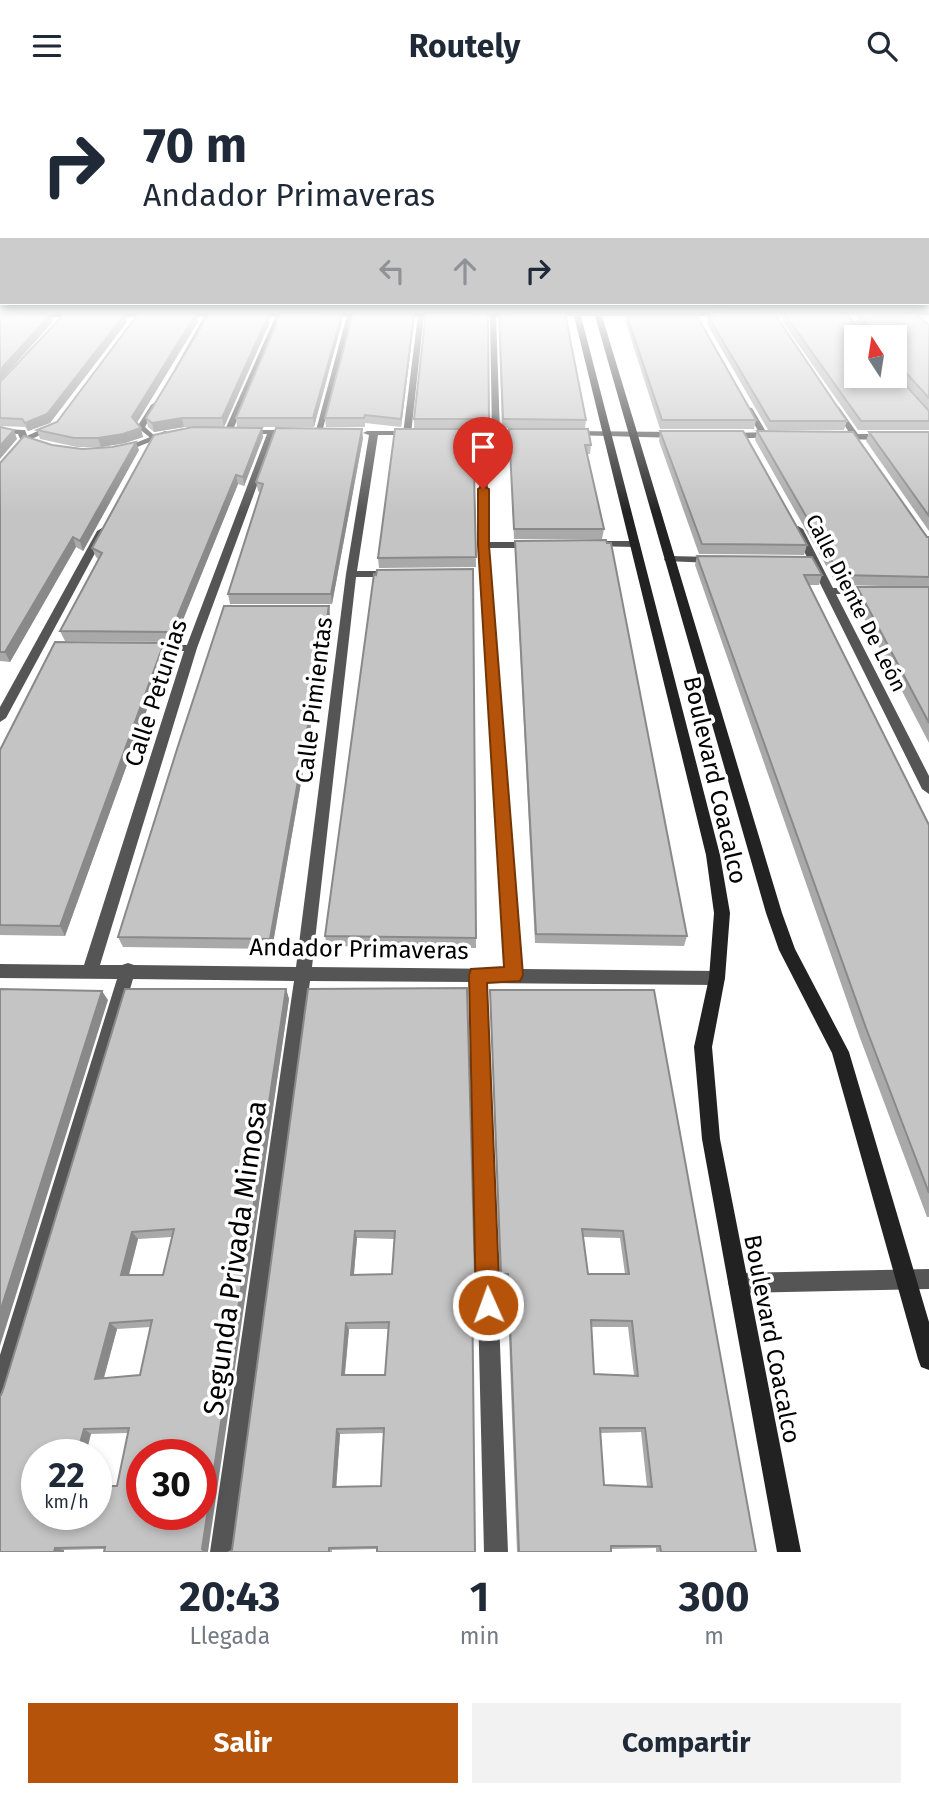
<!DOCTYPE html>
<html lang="es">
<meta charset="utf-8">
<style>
:root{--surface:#fff;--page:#f2f2f3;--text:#1f2937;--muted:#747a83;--accent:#b45309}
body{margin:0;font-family:"Fira Sans",sans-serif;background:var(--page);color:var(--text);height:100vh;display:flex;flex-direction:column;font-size:26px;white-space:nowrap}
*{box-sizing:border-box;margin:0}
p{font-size:23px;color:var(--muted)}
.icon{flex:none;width:38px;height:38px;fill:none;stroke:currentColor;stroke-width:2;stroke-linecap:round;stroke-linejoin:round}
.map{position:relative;height:1461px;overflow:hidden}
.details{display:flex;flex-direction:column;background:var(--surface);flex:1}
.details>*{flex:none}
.top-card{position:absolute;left:0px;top:0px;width:929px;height:214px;box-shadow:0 4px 10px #0003;background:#fff;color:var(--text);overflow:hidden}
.needle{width:46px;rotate:348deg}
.buttons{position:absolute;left:844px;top:234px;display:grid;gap:14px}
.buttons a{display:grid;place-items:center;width:63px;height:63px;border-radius:0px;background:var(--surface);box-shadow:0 4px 10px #0003;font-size:35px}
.speed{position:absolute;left:21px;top:1348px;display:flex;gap:14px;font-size:35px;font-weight:700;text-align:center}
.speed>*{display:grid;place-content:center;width:91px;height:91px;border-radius:50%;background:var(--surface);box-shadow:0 4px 10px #0003;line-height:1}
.speed small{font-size:18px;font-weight:400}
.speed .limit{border:10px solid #d22;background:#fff;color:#111}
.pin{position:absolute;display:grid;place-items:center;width:60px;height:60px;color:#fff;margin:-72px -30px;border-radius:50% 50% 50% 0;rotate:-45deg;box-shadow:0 0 7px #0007}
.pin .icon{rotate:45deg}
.me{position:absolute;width:77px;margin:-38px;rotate:358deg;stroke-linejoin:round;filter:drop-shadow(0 0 5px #0008)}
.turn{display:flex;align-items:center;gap:24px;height:147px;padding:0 28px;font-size:32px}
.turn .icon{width:91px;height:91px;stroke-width:2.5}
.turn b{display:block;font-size:49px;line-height:60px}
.lanes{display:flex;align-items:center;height:66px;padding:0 28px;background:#0003;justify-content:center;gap:35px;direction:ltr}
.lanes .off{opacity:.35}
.eta{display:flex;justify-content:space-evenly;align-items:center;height:119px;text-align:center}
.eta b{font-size:42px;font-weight:700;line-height:49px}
.cta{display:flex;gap:14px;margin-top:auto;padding:14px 28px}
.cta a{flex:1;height:80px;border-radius:0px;background:var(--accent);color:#fff;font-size:28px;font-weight:700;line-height:80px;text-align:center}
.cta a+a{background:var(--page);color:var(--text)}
header{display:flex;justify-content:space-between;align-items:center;height:91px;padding:0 28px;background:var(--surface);font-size:32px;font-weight:700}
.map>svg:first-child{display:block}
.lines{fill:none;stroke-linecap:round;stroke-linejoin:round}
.lane{fill:#555;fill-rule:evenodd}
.street{fill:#555;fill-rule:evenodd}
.secondary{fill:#222;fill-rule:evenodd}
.wall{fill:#a9a9a9;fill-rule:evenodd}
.shaded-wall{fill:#898989}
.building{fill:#c4c4c4;stroke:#898989;stroke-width:2;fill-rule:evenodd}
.route{fill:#b45309;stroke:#753606;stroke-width:2}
.labels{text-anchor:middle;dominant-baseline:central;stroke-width:7;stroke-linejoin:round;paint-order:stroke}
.far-street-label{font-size:21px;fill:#000;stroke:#fff}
.street-label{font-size:24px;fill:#000;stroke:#fff}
.near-street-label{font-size:28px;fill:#000;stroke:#fff}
</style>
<header><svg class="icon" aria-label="menu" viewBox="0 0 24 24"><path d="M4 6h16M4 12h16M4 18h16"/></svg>Routely<svg class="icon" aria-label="search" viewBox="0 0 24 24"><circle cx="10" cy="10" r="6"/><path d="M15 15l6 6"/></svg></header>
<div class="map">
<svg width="929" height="1461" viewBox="0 0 929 1461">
<rect width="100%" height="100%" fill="#fff"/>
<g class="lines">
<g class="lane">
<path d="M208,222L211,224L179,278L174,279L205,224Z"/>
<path d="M279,222L282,224L232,341L225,343L224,341L276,224Z"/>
<path d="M350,222L353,224L322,341L315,343L347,224Z"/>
<path d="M421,222L424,224L411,343L407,345L403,343L418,224Z"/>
<path d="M493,222L496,224L500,342L496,344L492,342L490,224Z"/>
<path d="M154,312L157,314L145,336L157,347L153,349L137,336L151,314Z"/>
<path d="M747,316L752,317L768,344L767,346L760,344L746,317Z"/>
<path d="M835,316H839L860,346L859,348H853L834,317Z"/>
<path d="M51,334L58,336L27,350L20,348Z"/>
</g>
<g class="street">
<path d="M0,338L25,339L28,347L44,354L40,357L21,350L18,343L0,342Z"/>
<path d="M242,339H291L295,341L291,343H276L197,557L100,874H122L128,872L134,874L296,876L346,483L369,344L363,342L367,340H416V344H378L357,480H395L400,483L395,486H356L312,876L506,878L479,454V344H455L451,342L455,340H525L529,342L528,344H487L489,451H531L536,454L531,457H489L522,878L717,880L723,882L725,887L723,892L717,894L486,892L508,1461H484L470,891L310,890L234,1461H210L294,890L133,888L11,1300L8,1308L0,1311V1264L117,888L0,887V873L84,874L184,560H149L143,557L149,554H187L267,343H245L241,341Z"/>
<path d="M165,340L172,342L125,361L118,359Z"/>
<path d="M567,340L679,341L683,344L679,347L570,344L566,342Z"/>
<path d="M774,341L778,344L777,346L727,348L723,345L727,342Z"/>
<path d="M839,343H886L890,346L886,349L836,348V344Z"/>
<path d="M798,435L803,438L833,497H875L880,500L875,503H836L929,685V703L922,698L793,438Z"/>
<path d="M102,437L107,440L6,627L0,631V616L97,440Z"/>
<path d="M594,450H635L640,453L635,456L590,455L589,453Z"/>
<path d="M669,465L713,466L718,469L713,472L665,470L664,468Z"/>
<path d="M929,1178V1198L738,1202L731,1199L728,1192L731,1185L738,1182Z"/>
</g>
<g class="secondary">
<path d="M757,220H929V224L755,223Z"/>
<path d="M547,221H730L733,223L730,225H602L782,822L795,858L849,961L929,1231V1279L921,1276L918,1268L832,962L779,859L766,822L595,225H581L720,764L730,822L725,887L712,956L720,1048L801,1461H777L702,1048L694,956L709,887L714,822L706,764L574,225L545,224Z"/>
<path d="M0,222H83L86,224L83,226H0Z"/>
<path d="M156,222L158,225L106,226L103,224L106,222Z"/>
<path d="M226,222L228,225L180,226L177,224L180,222Z"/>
<path d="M250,222H300L303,224L300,226L248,225Z"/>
<path d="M323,222H370L373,224L370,226L321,225Z"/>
<path d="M443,222L445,225L397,226L394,224L397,222Z"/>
<path d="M517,222L519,225L470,226L467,224L470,222Z"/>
</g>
</g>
<g class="wall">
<path d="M711,221L847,330L844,339H768L707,233L708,225H711Z"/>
<path d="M784,222L862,242L864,241L856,231L859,223L929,234V319L897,283L929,320V339H858L782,230ZM856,247H894V285Z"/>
<path d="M125,223L127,231L50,332L28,340L25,336L0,335V291Z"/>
<path d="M196,223L198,231L137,331L143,346L125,352L101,356H77L40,348L37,339L57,331Z"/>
<path d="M269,223L270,231L224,336L262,337L263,346L244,395L238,393L174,551L65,550L60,540L98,468L96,466L92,457L191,336H184L154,341L148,336L146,327Z"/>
<path d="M414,223V231L401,336L365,332V336H326L325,327Z"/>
<path d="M488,223L489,337H414V328Z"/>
<path d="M627,225L756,329L754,338H660L626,232Z"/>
<path d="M342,231L314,336H237L236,327Z"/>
<path d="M499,231L586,329L585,338L502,337Z"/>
<path d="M473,338L476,476L379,477L378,467Z"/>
<path d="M509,338L591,354L590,363H587L604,438L602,448H514Z"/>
<path d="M660,340L807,454L804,464L699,463L659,350Z"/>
<path d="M757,340L929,446V496L837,494L755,349Z"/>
<path d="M869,341H929V440L866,350Z"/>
<path d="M363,347L332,513H230L228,503L260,401L258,400L256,391Z"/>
<path d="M52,354L82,358L139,359L83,460L76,456L10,571L0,570V372Z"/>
<path d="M515,450L687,845L684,855L535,852L515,459Z"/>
<path d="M697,465L822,484L819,494H809L929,734V1126H927L860,947L695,474Z"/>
<path d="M473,478L476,857L327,855L325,845Z"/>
<path d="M857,496H929V652L853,506Z"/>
<path d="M329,515L330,525L272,858L123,856L118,846Z"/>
<path d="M164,552L167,563L65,845L0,844V659Z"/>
<path d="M286,898L289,908L207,1461L105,1458L64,1459V1461H0L1,1304ZM172,1146L163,1184H129L138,1148ZM151,1236L140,1284L104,1287L117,1238ZM128,1342L117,1395L37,1423L91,1343Z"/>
<path d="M308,898L475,1184V1190L472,1191L377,1458L332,1459V1461H229L232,1459ZM357,1147L394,1148L392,1183L354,1184ZM349,1238H388L385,1284H345ZM384,1342L381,1395L336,1396L340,1343Z"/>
<path d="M490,899H654L756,1461H656V1457L611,1458V1461H517L507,1190H500ZM583,1146L620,1147L625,1183H588ZM591,1236H628L634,1284L594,1283ZM641,1341L647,1396L604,1394L600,1342Z"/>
</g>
<g class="shaded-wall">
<path d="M51,223L53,231L0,290V279Z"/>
<path d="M125,223L127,231L50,332L28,340L25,332Z"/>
<path d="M196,223L198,231L135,335L132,326Z"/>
<path d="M269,223L270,231L224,336L222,327Z"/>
<path d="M342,223V231L314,336L313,327Z"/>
<path d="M414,223V231L401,336V328Z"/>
<path d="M182,327L184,336L154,341L152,332Z"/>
<path d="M141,337L143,346L125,352L101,356L98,347Z"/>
<path d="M262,337L263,346L244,395L243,386Z"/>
<path d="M362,338L363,347L332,513L331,503Z"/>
<path d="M14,339L17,348L0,368V355Z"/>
<path d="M136,351L139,359L83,460L80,450Z"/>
<path d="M236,384L238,393L174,551L171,541Z"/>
<path d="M73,446L76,456L10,571L5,561Z"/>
<path d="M329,515L330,525L272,858L270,848Z"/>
<path d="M164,552L167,563L65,845L60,835Z"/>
<path d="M286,898L289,908L208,1461H204L202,1458Z"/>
<path d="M102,900L108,909L0,1255V1221Z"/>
<path d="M355,1140L357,1147L353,1191L351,1184Z"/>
<path d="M132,1141L138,1148L127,1191L121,1184Z"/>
<path d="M110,1232L117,1238L102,1293L95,1288Z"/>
<path d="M346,1232L349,1238L344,1289L342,1284Z"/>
<path d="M84,1338L91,1343L86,1363H77Z"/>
<path d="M337,1338L340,1343L336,1399L333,1396Z"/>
<path d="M55,1457L64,1459V1461H54Z"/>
</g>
<g class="building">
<path d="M711,221L774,222L847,330H770L708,225H713Z"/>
<path d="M281,222L342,223L313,327H236Z"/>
<path d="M426,222L488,223L489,328H414Z"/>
<path d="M565,222L586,329L503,328L499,223Z"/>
<path d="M784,222L847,223L862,242L871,239L859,223L861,222L916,223L929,234V307L897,272L894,277V247H856V285H894V281L929,320V330H861Z"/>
<path d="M51,223L0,279V224Z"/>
<path d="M64,223H125L47,323L25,332L22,328L0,327V291Z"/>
<path d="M138,223H196L132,326L141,337L123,343L98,347H74L37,339L57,331Z"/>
<path d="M209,223H269L222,327H182L152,332L146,327Z"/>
<path d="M353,223H414L401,328L365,324L364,327H325Z"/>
<path d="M627,225H697L756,329H662Z"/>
<path d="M0,336L14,339L0,355Z"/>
<path d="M193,336L262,337L243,386L236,384L171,541L60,540L102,462L92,457L154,344Z"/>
<path d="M276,337L362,338L331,503H228L263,393L256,391Z"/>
<path d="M395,338H473L476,466L378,467Z"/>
<path d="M509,338H588L591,354H585L604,438H514Z"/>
<path d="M660,340H743L807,454L702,453Z"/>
<path d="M757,340L853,341L927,446H929V486L840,484Z"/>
<path d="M869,341H929V425Z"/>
<path d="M24,345L52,354L82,358L112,356L136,351L80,450L73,446L5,561H0V372Z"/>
<path d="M606,449L607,452H611L687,845L536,843L515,450Z"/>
<path d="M697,465L812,466L822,484H804L929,734V1102L866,937Z"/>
<path d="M473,478L476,847L325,845L374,483L376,484L377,479Z"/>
<path d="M857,496H929V632Z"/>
<path d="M224,515H329L270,848L118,846L178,655Z"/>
<path d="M55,551L164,552L60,835L0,834V659Z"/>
<path d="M467,897L475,1184H472L475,1461H377V1456L329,1457V1461H229L232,1459L308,898ZM355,1140H395L392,1183L351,1184ZM389,1231L385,1284H342L346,1232ZM384,1337L381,1395L333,1396L337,1338Z"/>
<path d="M0,898L102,900L0,1221Z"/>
<path d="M125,898H286L202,1458L204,1461H104L105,1456L55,1457L54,1461H0V1304H1L4,1296ZM174,1138L163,1184H121L132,1141ZM152,1229L140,1284L95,1288L110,1232ZM129,1337L117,1395H96V1423H37V1363H77L84,1338ZM142,1363H201V1423H142Z"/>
<path d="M490,899H654L756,1461H661L660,1455H611V1461H519L508,1183H501ZM582,1138L623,1140L629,1183H588ZM591,1229L632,1230L638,1285L594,1283ZM600,1337H645L652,1396L604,1394Z"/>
</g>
<linearGradient id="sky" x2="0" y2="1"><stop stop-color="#8cadcc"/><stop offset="0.52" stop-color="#fff"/><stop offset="1" stop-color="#fff" stop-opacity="0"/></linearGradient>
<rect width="929" height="422" fill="url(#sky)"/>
<path class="route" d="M483,395L489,398V454L523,884L520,890L487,892L500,1214L497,1222L488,1226L480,1222L476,1214L469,884L471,878L504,876L478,454V398Z"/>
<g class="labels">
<g class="far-street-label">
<text transform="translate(856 512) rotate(63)">Calle Diente De León</text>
</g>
<g class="street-label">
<text transform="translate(156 602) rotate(-72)">Calle Petunias</text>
<text transform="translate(314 609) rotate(-83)">Calle Pimientas</text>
<text transform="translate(715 689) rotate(77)">Boulevard Coacalco</text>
<text transform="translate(359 858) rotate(1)">Andador Primaveras</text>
<text transform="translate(772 1248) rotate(79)">Boulevard Coacalco</text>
</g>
<g class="near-street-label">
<text transform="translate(235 1167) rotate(-82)">Segunda Privada Mimosa</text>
</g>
</g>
</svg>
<div class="buttons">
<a><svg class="needle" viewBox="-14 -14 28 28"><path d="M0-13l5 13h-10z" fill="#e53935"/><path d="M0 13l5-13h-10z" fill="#747a83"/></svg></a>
</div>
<div class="speed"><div>22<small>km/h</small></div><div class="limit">30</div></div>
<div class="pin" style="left:483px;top:398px;background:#d93025"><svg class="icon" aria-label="arrive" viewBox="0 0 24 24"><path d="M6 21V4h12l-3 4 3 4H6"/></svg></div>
<svg class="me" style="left:488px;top:1214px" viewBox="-20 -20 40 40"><circle r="17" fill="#b45309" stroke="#fff" stroke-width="3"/><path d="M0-11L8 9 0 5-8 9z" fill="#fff"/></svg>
<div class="top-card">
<div class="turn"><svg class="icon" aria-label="right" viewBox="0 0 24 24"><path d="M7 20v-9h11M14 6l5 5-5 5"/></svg><div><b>70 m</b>Andador Primaveras</div></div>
<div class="lanes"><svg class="icon off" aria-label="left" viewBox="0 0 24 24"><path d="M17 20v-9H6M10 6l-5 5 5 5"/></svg><svg class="icon off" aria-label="ahead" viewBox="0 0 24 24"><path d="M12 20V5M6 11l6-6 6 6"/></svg><svg class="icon" aria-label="right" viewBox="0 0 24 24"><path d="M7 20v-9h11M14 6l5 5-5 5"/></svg></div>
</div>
</div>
<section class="details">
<div class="eta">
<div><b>20:43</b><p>Llegada</p></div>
<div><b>1</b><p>min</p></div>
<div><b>300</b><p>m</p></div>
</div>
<div class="cta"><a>Salir</a><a>Compartir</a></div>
</section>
